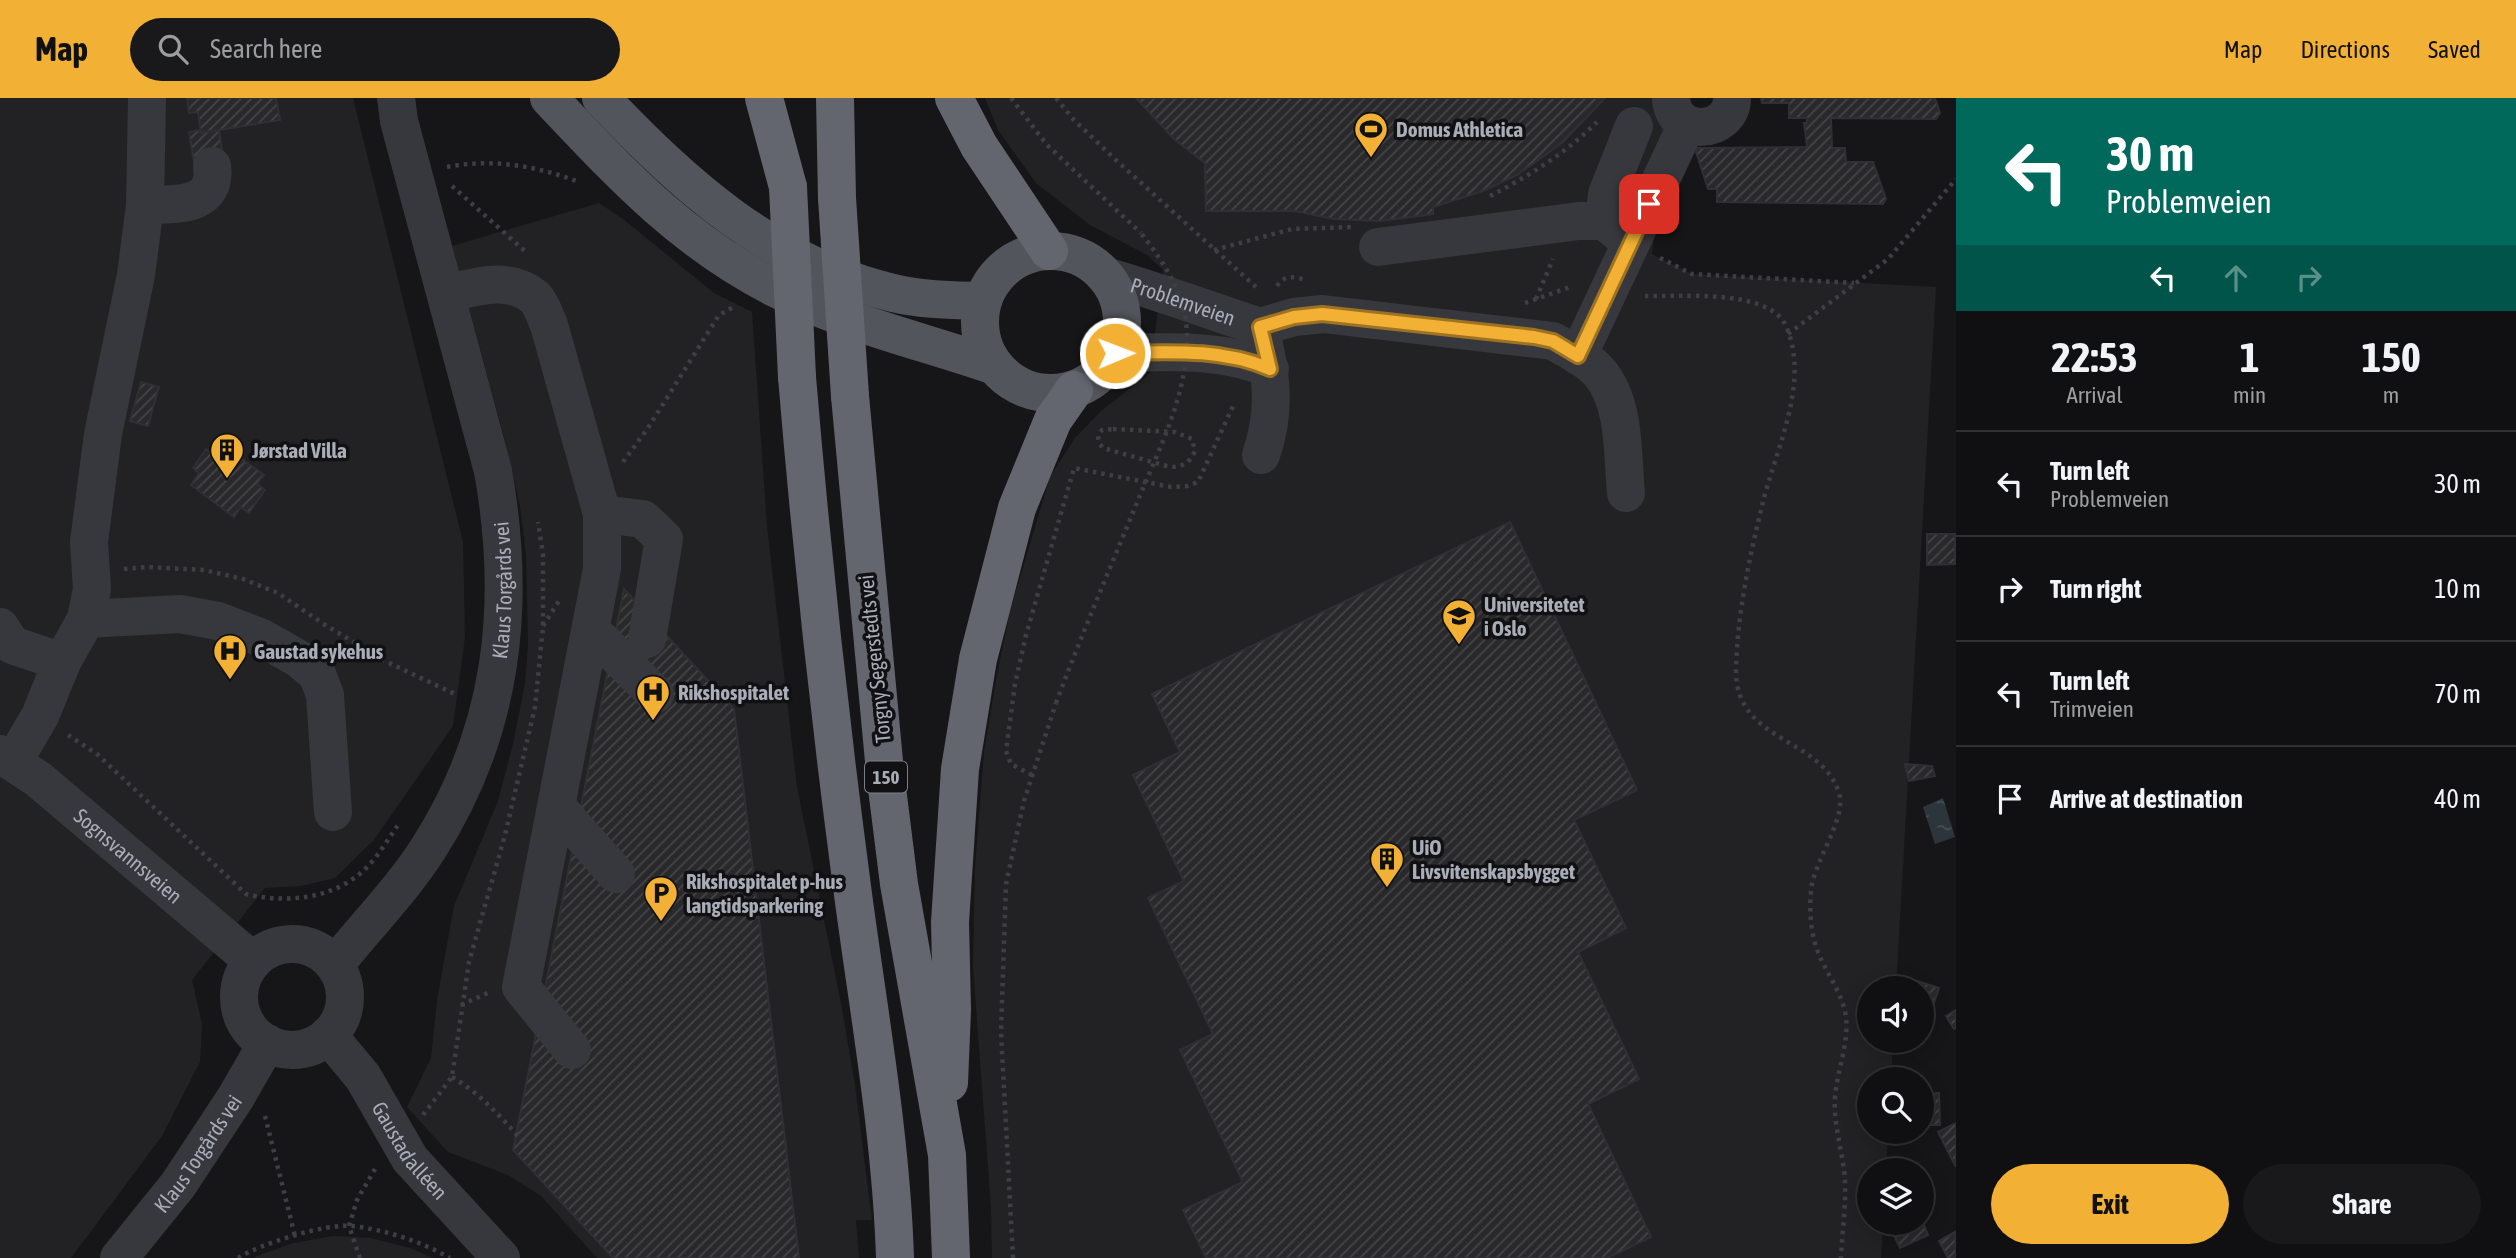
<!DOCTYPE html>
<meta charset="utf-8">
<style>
:root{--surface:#101012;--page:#19191b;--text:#f1f3f6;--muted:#9c9d9f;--line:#303032;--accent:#f2b134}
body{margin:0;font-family:"Asap Condensed",sans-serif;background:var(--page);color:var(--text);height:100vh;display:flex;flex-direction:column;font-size:26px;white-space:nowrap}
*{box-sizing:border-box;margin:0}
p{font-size:23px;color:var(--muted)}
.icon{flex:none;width:38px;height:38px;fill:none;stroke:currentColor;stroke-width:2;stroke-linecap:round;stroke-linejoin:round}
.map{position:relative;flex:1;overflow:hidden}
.drawer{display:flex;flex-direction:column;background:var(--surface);width:560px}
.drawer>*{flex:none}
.top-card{background:#00695c;color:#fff;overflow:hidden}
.controls{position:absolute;left:1857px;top:878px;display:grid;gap:14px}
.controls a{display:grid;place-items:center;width:77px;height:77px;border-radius:50%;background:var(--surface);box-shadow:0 4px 18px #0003,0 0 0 2px var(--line);font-size:35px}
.pin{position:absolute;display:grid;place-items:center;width:60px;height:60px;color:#fff;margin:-30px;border-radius:14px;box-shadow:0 4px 10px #0006}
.me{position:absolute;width:77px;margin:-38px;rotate:89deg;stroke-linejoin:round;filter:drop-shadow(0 0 5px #0008)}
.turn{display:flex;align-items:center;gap:24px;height:147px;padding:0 35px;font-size:32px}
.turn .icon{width:91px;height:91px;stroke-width:2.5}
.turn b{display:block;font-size:49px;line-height:60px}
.lanes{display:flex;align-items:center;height:66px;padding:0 35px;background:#0003;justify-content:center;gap:35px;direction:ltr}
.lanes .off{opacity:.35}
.eta{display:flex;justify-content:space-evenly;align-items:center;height:119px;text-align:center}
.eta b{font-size:42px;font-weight:700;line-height:49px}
.action{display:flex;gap:14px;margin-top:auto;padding:14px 35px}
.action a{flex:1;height:80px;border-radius:42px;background:var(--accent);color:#111;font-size:28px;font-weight:700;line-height:80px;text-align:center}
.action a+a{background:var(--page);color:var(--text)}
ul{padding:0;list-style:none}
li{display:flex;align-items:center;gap:21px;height:105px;padding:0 35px;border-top:2px solid var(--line)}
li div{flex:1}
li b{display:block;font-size:26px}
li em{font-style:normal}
header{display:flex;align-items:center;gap:42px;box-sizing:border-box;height:98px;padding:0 35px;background:var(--accent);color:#111}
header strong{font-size:33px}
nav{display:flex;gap:38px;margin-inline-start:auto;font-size:24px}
.search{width:490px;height:63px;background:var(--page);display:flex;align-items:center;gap:18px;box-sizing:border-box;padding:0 24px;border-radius:38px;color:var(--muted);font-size:26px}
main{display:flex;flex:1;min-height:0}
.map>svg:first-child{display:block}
.built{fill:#222225}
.water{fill:url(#water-ripples)}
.building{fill:url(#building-hatch);stroke:#303034;stroke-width:2}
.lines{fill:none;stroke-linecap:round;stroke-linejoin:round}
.path{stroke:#3d3f44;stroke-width:4.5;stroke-dasharray:3.5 5;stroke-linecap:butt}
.minor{stroke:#37383d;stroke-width:38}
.major{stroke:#53555c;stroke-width:38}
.highway{stroke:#63666e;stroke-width:38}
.path-bridge{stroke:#3d3f44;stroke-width:4.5;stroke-dasharray:3.5 5;stroke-linecap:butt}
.highway-bridge{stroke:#63666e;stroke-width:38}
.route-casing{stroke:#9d7322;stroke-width:18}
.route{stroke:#f2b134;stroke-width:12}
.labels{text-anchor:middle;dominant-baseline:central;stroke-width:7;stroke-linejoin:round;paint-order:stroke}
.shield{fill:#111113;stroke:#7b7e86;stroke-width:2}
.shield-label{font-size:19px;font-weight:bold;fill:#a8adb8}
.poi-label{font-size:21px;font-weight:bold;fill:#a8adb8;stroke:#111113;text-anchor:start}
.street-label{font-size:21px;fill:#a8adb8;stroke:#111113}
</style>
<header>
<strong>Map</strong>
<div class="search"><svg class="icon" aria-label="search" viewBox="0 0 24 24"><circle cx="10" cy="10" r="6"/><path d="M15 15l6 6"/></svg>Search here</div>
<nav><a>Map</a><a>Directions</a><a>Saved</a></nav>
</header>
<main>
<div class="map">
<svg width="1956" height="1160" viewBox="0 0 1956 1160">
<defs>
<pattern id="water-ripples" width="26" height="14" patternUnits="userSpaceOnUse" patternTransform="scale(1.75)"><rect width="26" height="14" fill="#2c353c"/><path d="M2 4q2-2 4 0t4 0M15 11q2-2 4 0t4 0" fill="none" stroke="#485056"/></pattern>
<pattern id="building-hatch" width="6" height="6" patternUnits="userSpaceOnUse" patternTransform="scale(1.75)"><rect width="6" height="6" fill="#29292c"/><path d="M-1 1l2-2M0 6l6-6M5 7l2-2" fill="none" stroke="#454548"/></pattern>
</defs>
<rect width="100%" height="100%" fill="#161618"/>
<g class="built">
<path d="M0,0H353L463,444L465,539L453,628L374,742L335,780L301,788L265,790L192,882L202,926L200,964L162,1038L71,1160H0Z"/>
<path d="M985,0H1668L1652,156L1692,176L1936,189L1896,891H1869V943H1893L1891,982H1869V1034H1888L1886,1073H1869V1125H1883L1881,1160H992L991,1110L973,869L975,769L984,654L996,582L1010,513L1050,379L1074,341L1101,313L1150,275L1163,172L1147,157L1090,127L1036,85L998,32Z"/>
<path d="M599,105L623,121L714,195L752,214L767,428L797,689L841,905L855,987L872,1122H856L859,1160H597L541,1098L508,1077L448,1054L407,1009L431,960L437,902L454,808L498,703L513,646L525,585L528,548L526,457L520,408L504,339L452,148Z"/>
<path d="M333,1138L371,1140L410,1150L433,1160H252L293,1145Z"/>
</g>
<path class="water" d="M1943,700L1955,739L1935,746L1923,709Z"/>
<g class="building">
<path d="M187,0H276L280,22L201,35L198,14L189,15Z"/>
<path d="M1136,0H1605L1562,45L1517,77L1483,93L1433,109V116L1380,123L1334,121L1295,113H1206L1205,65L1174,41Z"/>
<path d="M1761,0H1935L1940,15L1936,21L1831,20L1832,50H1845L1846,64H1873L1886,101L1883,106L1717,104V91H1708L1696,54L1697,50L1807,49L1804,25H1807V20H1789V5H1762Z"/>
<path d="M200,32L201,35L219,32L223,58L194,64L189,34Z"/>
<path d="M141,284L159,289L148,328L130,323Z"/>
<path d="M221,346L264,377L257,386L265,392L249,415L241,409L234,419L191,387L199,375L193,370L206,351L213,356Z"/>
<path d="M1510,424L1637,692L1574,722L1626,830L1578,854L1639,981L1588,1006L1651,1139L1607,1160H1206L1183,1112L1243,1084L1180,952L1213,936L1148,800L1184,783L1133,677L1180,654L1152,596Z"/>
<path d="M1927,436H1955V466L1927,467Z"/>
<path d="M624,491L734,611L799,1160H613L513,1052Z"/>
<path d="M1905,666L1932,668L1935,678L1909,683Z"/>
<path d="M1917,883L1939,890L1930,917L1922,915V891H1915Z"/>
<path d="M1956,912V930L1954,931L1946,918Z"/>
<path d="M1939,995L1940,1027H1922V996Z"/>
<path d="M1956,1025V1069L1938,1034Z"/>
<path d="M1922,1122L1928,1137L1900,1150L1888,1125H1922Z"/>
<path d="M1955,1134L1956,1160H1948L1939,1143Z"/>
</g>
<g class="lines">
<g class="path">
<path d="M1011,0L1047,47L1141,135"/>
<path d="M1056,0L1074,22L1117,63L1256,189"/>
<path d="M447,69C491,60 537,68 579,84"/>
<path d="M452,88L527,155"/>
<path d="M1490,98C1529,78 1566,55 1597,24"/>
<path d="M1214,152L1292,131L1353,129"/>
<path d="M1660,160L1692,176L1854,185"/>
<path d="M1277,188C1285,176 1294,179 1306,182"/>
<path d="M1645,198C1679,199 1769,190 1786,228C1811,285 1775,352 1762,408C1749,461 1737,518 1736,573C1736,645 1822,639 1839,695C1847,721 1813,764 1811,793C1809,816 1811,841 1821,861C1830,880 1843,898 1846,919C1849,946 1837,973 1835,999C1833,1029 1844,1056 1845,1085C1846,1110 1842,1135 1841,1160"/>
<path d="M1536,201L1553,161"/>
<path d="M1525,205L1573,188"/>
<path d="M1788,236L1888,161L1956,81"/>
<path d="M1113,331L1175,334L1192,341L1195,353C1190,365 1182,369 1170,369L1103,350L1099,345L1098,338L1102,332Z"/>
<path d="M623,364L648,330L719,217L735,208"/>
<path d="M124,471L147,469L204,472L243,481L278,495L322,525L387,564L457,597"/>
<path d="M543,528L559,503"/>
<path d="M68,637L97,656L246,796C287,806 338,801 369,767C380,755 389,740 398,727"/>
<path d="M1032,677L1011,666L1006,653L1015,586L1026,537L1074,370L1171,389L1188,388L1198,384L1234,306"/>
<path d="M461,907L490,894"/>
<path d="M452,979C481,996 501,1019 523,1044"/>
<path d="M423,1017L452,979L469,864L505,737L535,609L543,529V456L538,424"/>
<path d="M265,1018L295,1138"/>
<path d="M238,1160C260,1146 326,1125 352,1128C386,1132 420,1143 450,1160"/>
<path d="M360,1160L349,1128L357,1102L375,1071"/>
<path d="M1013,1160L1001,934L1006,786L1024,703L1056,605"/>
</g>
<g class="minor">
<path d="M1671,0C1673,41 1732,36 1732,0"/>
<path d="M145,107C174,106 218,110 212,68"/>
<path d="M1624,139L1604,123L1607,96L1634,28"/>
<path d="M1378,149L1579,123H1604"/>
<path id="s1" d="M1105,178C1158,193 1208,212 1260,229C1271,274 1277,312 1261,357"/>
<path d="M446,196C473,189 508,178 533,198C540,203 545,218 549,227L602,416V471L521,889L572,952"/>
<path d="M1260,229L1294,219L1323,216L1553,243C1568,252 1587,260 1599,274C1626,305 1622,356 1626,395"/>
<path d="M1115,255C1167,254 1222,250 1270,271"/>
<path d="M1578,258L1687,26"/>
<path d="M602,416L643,421L664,441L647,541"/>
<path d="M86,521L180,516L218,523L262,540L299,561L317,576L325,597L333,714"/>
<path d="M0,529L12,547L62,564"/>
<path d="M592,533L655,596"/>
<path id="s2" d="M0,656L38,681L253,863"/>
<path d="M13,664L40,618L62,564L86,521L92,491L89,444L103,336L136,177L145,107L147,0"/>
<path d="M557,709L616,776"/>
<circle cx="292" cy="899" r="53"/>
<path id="s3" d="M335,867C365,829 401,793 428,751C503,634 517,508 493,373L399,23L396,0"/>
<path id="s4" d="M328,937L363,979L410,1061L501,1160"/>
<path id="s5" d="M119,1160L178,1087L236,999L267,945"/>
</g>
<g class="major">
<path d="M549,0C620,75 681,142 775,190C844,225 922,243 995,268"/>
<path d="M601,0C686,89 769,165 893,195C922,202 953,202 983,203"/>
<circle cx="1051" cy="224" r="71"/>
</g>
<g class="highway">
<path d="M764,0L788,89"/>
<path d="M835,0L837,100"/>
<path d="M954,0L979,48L1049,153"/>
<path d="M797,279C811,447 829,614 851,781C867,906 891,1033 895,1160"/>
<path d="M850,298L885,674L899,786L947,1057L951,1160"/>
<path d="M949,985L952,912L950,824L960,671L978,561L1017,410L1053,322L1074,292"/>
</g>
<path class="path-bridge" d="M1056,605C1081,538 1109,473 1136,407C1158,353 1189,295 1187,235C1185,195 1164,165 1141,135"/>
<g class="highway-bridge">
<path d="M788,89L797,279"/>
<path d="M837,100L850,298"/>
</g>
</g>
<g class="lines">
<g class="route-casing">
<path id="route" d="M1115,255C1167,254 1222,250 1270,271L1260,229L1294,219L1322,216L1534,239L1553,243L1578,258L1649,106"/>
</g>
<use href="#route" class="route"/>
</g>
<defs>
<g id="stadium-pin" transform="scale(1.75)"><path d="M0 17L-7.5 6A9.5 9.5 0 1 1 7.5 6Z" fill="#f2b134" stroke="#111113"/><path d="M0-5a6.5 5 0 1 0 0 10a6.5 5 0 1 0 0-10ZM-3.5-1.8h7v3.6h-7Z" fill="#111"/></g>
<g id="building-pin" transform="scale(1.75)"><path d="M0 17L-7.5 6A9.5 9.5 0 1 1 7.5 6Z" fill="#f2b134" stroke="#111113"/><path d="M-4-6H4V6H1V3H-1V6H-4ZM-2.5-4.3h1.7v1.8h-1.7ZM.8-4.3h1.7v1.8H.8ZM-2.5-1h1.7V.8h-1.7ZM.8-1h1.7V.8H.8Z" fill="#111"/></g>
<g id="university-pin" transform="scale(1.75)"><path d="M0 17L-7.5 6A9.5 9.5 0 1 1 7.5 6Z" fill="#f2b134" stroke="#111113"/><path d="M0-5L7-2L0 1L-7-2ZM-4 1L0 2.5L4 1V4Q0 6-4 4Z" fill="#111"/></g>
<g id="hospital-pin" transform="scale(1.75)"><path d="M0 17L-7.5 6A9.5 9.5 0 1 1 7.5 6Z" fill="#f2b134" stroke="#111113"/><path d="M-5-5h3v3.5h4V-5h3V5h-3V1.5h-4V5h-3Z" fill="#111"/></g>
<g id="parking-pin" transform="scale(1.75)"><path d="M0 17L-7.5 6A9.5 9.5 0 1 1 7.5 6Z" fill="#f2b134" stroke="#111113"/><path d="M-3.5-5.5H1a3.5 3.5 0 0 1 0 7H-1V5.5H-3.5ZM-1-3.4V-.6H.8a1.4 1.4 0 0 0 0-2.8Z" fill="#111"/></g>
</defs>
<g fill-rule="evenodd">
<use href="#stadium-pin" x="1371" y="31"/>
<use href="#building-pin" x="227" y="352"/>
<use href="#university-pin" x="1459" y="518"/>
<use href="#hospital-pin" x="230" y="553"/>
<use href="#hospital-pin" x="653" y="594"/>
<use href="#building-pin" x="1387" y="761"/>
<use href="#parking-pin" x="661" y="795"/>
</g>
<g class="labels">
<rect class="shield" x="865" y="663.5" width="42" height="31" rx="5"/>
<g class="shield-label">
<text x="886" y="679">150</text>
</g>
<g class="poi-label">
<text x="1396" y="31">Domus Athletica</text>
<text x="252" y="352">Jørstad Villa</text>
<text x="1484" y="506">Universitetet<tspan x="1484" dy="24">i Oslo</tspan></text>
<text x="254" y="553">Gaustad sykehus</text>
<text x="678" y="594">Rikshospitalet</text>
<text x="1412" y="749">UiO<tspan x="1412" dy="24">Livsvitenskapsbygget</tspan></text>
<text x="686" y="783">Rikshospitalet p-hus<tspan x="686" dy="24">langtidsparkering</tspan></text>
</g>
<g class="street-label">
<text stroke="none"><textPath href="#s1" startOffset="82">Problemveien</textPath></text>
<text stroke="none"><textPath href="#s3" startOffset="422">Klaus Torgårds vei</textPath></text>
<text transform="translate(874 561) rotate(-96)">Torgny Segerstedts vei</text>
<text stroke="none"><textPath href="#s2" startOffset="164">Sognsvannsveien</textPath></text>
<text stroke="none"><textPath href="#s4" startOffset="142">Gaustadalléen</textPath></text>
<text stroke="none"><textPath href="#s5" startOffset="131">Klaus Torgårds vei</textPath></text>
</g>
</g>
</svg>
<div class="controls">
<a><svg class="icon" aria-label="sound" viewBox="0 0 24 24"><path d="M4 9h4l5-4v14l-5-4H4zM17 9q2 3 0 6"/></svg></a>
<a><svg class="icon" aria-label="search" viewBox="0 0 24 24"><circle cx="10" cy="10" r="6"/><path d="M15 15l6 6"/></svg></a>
<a><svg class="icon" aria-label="layers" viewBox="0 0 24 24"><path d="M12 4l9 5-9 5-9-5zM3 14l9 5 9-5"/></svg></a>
</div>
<div class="pin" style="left:1649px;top:106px;background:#d93025"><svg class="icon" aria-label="arrive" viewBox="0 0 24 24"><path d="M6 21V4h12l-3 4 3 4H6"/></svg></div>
<svg class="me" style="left:1115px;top:255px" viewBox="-20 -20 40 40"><circle r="17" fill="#f2b134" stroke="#fff" stroke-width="3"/><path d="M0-11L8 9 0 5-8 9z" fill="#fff"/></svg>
</div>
<section class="drawer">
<div class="top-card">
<div class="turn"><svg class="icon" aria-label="left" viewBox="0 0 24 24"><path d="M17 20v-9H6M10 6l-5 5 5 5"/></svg><div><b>30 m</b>Problemveien</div></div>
<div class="lanes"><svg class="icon" aria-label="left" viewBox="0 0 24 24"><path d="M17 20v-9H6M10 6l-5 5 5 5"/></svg><svg class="icon off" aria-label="ahead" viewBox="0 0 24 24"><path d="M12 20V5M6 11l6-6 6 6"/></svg><svg class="icon off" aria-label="right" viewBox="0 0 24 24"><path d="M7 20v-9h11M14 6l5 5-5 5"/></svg></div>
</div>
<div class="eta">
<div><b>22:53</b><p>Arrival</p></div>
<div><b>1</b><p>min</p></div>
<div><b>150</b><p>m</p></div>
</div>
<ul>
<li><svg class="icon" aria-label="left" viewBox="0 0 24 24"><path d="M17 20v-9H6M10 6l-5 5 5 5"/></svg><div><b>Turn left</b><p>Problemveien</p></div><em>30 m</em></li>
<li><svg class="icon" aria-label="right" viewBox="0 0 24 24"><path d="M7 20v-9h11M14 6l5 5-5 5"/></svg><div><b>Turn right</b></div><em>10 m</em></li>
<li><svg class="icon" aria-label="left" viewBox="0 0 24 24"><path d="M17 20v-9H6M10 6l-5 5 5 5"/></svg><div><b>Turn left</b><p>Trimveien</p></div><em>70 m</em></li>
<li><svg class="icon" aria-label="arrive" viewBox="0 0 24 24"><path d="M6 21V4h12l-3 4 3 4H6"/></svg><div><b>Arrive at destination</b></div><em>40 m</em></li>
</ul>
<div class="action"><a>Exit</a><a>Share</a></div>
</section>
</main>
